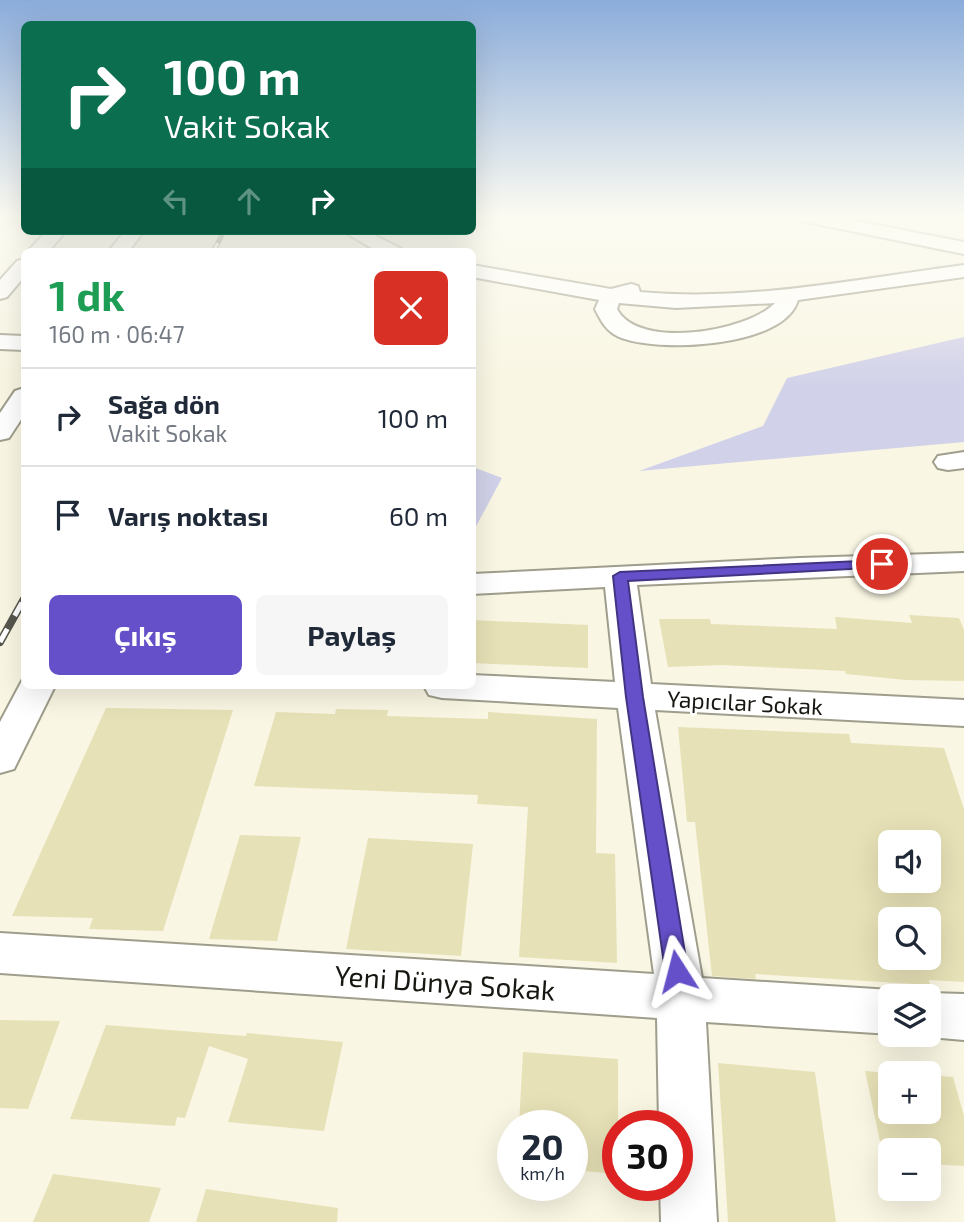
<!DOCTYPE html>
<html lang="tr">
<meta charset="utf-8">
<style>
:root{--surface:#fff;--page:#f6f6f7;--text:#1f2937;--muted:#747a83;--line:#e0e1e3;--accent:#6550c9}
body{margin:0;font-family:"Exo 2",sans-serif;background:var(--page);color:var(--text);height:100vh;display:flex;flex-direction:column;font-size:26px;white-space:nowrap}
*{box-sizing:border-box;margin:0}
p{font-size:23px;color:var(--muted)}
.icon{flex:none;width:38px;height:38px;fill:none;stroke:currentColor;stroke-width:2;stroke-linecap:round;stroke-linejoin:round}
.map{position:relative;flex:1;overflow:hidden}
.drawer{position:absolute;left:21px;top:248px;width:455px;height:441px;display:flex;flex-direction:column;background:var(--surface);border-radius:10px;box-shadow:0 7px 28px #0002}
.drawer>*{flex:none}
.banner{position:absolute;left:21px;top:21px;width:455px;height:214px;border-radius:10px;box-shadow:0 7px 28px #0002;background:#0b6e4f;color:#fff;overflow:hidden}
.tools{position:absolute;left:878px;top:830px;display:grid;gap:14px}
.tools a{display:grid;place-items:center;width:63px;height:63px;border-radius:10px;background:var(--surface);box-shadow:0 7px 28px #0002;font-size:35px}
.speed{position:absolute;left:497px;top:1110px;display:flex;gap:14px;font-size:35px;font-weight:700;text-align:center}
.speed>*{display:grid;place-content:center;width:91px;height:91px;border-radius:50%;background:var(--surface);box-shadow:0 7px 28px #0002;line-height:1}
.speed small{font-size:18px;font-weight:400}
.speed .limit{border:10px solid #d22;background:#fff;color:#111}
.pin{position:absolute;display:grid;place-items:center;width:60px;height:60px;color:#fff;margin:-30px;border:4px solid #fff;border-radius:50%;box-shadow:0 2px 7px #0007}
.me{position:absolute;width:77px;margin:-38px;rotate:351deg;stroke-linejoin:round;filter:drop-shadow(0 0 5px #0008)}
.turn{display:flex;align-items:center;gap:24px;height:147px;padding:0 28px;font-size:32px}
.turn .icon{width:91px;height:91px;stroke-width:2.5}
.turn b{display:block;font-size:49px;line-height:60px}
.lanes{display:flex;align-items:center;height:66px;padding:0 28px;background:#0003;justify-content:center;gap:35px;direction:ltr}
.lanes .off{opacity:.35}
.round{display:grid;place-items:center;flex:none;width:74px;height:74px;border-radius:10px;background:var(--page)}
.summary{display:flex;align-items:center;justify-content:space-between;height:119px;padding:0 28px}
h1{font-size:42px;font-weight:700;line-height:52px;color:#1e9e55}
.action{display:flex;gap:14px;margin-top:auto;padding:14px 28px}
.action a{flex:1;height:80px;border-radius:10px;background:var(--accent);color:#fff;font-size:28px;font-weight:700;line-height:80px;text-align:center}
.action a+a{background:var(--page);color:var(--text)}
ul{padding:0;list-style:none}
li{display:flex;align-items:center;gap:21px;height:98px;padding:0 28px;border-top:2px solid var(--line)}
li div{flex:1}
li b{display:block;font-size:26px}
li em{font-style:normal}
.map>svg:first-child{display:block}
.green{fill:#d1d1e9}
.building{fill:#e7e1b7;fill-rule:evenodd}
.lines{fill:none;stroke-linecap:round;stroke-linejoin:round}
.minor-casing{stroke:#9f9d8b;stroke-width:4}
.minor{fill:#fff;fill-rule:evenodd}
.rail-far1-casing{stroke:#57564c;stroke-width:5}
.rail-casing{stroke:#57564c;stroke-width:8}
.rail-far1{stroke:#fff;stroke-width:3.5;stroke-dasharray:10;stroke-linecap:butt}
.rail{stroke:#fff;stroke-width:5;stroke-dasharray:15;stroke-linecap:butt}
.route{fill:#6550c9;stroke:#423483;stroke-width:2}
.labels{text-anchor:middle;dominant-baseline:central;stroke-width:5;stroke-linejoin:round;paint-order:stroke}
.street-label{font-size:23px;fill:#171610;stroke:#fff}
.near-street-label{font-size:28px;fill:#171610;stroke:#fff}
</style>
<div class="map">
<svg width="964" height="1222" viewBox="0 0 964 1222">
<rect width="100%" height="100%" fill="#f9f6e3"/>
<g class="green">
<path d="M964,337V442L639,471L763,426L787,378Z"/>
<path d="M473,467L502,478L473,532L472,467Z"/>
</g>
<g class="building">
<path d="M909,615L959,618L964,630V681L906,680L846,674L845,671L722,665L668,667L659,619H710L711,624L837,629L835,617L912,623Z"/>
<path d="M472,620L588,625V668L472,663Z"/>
<path d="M106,708L233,710L163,931L89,929L93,918L12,916Z"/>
<path d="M336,709L388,710L387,716L488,719V712L597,719L596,853L615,854L617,963L519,957L528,807L477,804L478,795L254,786L276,712L335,714Z"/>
<path d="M678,727L849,734L851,743L944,748L964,809V982L929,980L930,985L755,974L756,979L712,976L695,822H687ZM891,842H929V880H891ZM891,919H929V957H891Z"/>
<path d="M240,835L301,837L277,941L209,939Z"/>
<path d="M368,838L473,844L461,956L346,949Z"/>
<path d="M0,1020L60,1021L28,1109L0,1108Z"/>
<path d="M106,1025L246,1036L247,1033L343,1042L324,1131L228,1122L248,1059L209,1046L185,1118L177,1117L175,1126L70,1119Z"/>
<path d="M523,1052L618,1059V1174L572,1170V1125H519Z"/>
<path d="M718,1063L815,1072L836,1222H728Z"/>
<path d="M865,1071L891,1073V1111H929V1075L953,1077L964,1116V1166L929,1164V1150H891V1160H884Z"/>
<path d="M53,1174L161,1188L149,1222H33Z"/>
<path d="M206,1189L338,1208L337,1222H196Z"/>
</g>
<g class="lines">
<g class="minor-casing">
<g id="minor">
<path d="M792,216H831L964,242V254L801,221Z"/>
<path d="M47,231H66L48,252H27Z"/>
<path d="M125,231H144L128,252H108Z"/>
<path d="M343,231H366L400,248L403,252H378Z"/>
<path d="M24,259V277L7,297L0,299V280L17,261Z"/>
<path d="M472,265L611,289L631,284L638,286L640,292C748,302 857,279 964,265V277L798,300C785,348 656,353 619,337C606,331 601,321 595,309L599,300L472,277ZM619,303L676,308L775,303C747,332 638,350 617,309Z"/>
<path d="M0,335L24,336V350L0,349Z"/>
<path d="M24,388V415L9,438L0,440V413L15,391Z"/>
<path d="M964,452V468L948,470L938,468L934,462L938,456Z"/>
<path d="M964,553V571L637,585L651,684L964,700V726L655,710L702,978L891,990L907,996H891V1034L706,1022L717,1222H661L660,1185H677V1125H659L657,1018L0,973V933L654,974L618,708L442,698L429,695L424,686H472V675L615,682L605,587L472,594V574L800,558Z"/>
<path d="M24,677V686H55L14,769L0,773V722Z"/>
<path d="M929,993L964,994V1040L929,1037L921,1034H929V996H921Z"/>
</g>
</g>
<use href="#minor" class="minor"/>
<g class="rail-far1-casing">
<path id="rail-far1" d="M213,252L224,231"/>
</g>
<g class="rail-casing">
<path id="rail" d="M0,642L24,599"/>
</g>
<use href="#rail-far1" class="rail-far1"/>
<use href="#rail" class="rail"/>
</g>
<linearGradient id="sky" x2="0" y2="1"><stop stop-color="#8bacda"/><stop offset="0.56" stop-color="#fcfbf2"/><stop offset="1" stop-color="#fcfbf2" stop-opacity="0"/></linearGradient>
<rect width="964" height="387" fill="url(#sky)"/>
<path class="route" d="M882,560L889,564L887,567L628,581L643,697L688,971L685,978L677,981L669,978L665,971L626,697L613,576L620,572Z"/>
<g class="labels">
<g class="street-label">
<text transform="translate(745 702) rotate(3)">Yapıcılar Sokak</text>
</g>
<g class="near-street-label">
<text transform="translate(445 982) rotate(4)">Yeni Dünya Sokak</text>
</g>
</g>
</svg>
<div class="tools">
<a><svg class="icon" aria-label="sound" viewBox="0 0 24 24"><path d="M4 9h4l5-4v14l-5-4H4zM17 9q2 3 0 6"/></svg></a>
<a><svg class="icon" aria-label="search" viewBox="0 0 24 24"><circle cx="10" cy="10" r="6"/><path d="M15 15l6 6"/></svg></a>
<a><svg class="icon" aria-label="layers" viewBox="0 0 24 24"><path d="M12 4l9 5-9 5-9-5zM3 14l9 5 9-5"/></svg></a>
<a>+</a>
<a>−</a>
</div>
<div class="speed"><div>20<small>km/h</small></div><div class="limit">30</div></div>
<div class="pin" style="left:882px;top:564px;background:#d93025"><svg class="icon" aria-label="arrive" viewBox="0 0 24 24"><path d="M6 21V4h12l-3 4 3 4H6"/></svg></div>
<svg class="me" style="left:677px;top:971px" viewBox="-20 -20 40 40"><path d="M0-17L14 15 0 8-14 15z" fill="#6550c9" stroke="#fff" stroke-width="4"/></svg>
<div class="banner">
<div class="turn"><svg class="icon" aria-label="right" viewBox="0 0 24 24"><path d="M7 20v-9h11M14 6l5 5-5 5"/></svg><div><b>100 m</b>Vakit Sokak</div></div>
<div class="lanes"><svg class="icon off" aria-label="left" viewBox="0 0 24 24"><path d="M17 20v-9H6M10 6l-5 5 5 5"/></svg><svg class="icon off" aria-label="ahead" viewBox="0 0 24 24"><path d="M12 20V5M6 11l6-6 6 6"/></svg><svg class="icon" aria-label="right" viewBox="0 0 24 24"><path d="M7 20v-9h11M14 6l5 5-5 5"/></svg></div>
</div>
<section class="drawer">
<div class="summary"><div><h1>1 dk</h1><p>160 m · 06:47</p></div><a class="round" style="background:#d93025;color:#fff"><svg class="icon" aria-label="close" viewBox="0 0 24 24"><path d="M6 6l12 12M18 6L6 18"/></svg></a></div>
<ul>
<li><svg class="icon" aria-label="right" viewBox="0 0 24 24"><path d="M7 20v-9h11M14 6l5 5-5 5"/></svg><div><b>Sağa dön</b><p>Vakit Sokak</p></div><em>100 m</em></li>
<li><svg class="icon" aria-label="arrive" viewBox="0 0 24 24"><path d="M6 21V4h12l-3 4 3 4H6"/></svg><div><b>Varış noktası</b></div><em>60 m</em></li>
</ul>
<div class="action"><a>Çıkış</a><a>Paylaş</a></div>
</section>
</div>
